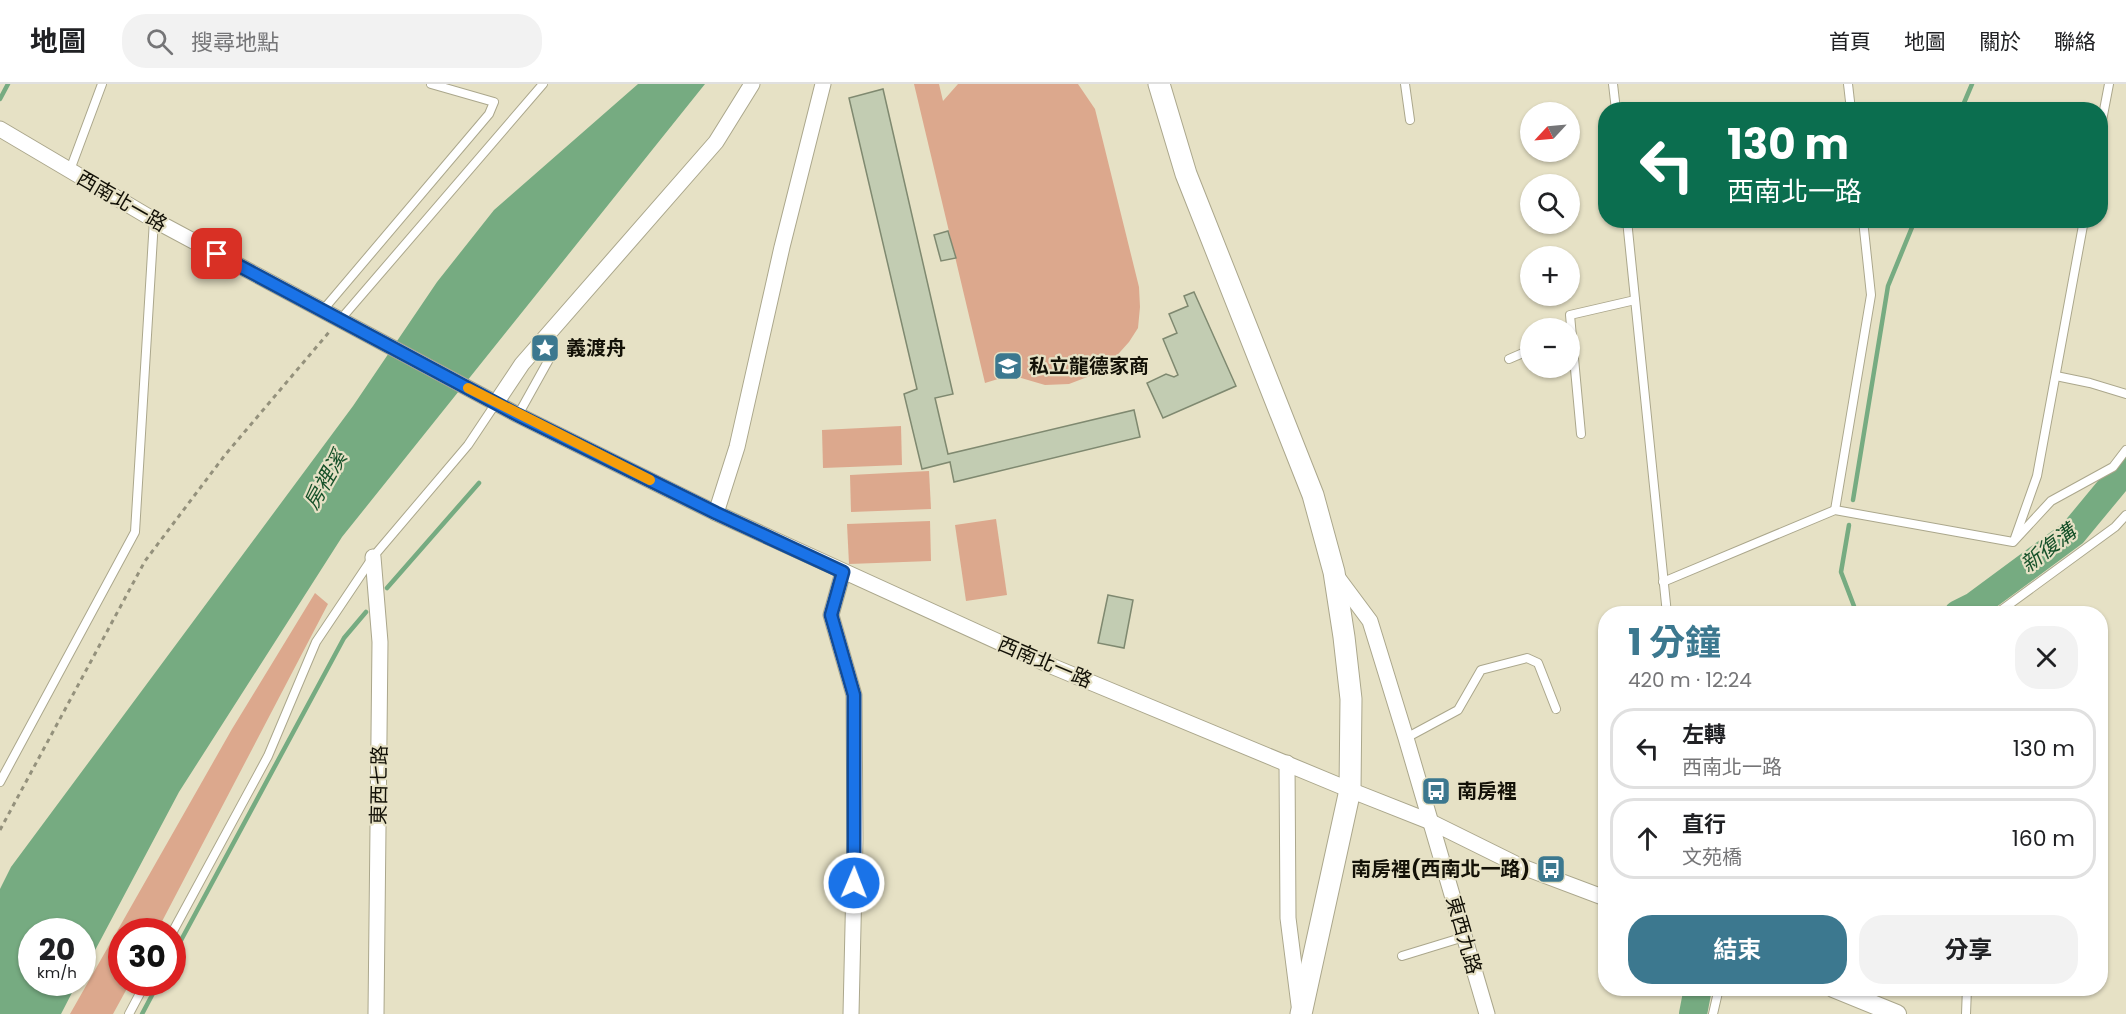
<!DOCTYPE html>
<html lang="zh-TW">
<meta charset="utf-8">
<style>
:root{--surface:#fff;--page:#f2f2f2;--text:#202124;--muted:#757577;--line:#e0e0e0;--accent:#3c788f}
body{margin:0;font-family:Poppins,"Noto Sans TC",sans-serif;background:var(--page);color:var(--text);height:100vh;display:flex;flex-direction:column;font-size:22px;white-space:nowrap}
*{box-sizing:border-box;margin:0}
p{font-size:20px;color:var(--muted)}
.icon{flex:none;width:33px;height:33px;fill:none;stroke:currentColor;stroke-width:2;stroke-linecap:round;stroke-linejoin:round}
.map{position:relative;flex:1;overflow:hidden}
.drawer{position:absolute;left:1598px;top:522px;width:510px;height:390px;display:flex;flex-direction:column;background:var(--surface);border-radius:24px;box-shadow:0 2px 4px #0004}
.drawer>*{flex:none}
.top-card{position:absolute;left:1598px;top:18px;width:510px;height:126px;border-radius:24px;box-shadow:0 2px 4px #0004;background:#0b6e4f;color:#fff;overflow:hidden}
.needle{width:39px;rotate:244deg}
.buttons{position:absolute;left:1520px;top:18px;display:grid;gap:12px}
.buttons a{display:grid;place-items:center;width:60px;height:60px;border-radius:50%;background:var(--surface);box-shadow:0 2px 4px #0004;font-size:30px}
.speed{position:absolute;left:18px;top:834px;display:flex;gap:12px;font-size:30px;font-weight:700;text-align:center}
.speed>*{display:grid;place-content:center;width:78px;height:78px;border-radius:50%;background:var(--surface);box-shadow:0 2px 4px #0004;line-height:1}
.speed small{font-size:15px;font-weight:400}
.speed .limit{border:9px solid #d22;background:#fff;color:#111}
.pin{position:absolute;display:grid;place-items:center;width:51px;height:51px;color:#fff;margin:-26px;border-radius:12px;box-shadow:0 3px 9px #0006}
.me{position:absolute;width:66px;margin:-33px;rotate:1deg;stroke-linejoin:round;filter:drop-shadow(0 0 4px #0008)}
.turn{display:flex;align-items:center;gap:21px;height:126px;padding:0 30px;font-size:27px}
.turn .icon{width:78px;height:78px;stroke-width:2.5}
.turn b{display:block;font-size:42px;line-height:51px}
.round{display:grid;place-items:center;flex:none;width:63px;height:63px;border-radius:24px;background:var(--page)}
.summary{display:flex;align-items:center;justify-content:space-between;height:102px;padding:0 30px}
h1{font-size:36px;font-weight:700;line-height:45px;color:var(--accent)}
.action{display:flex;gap:12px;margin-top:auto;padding:12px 30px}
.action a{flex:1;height:69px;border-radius:24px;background:var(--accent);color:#fff;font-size:24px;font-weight:700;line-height:69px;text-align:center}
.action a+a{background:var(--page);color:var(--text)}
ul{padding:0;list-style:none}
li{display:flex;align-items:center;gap:18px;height:81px;margin:0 12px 9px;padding:0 18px;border:3px solid var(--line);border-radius:24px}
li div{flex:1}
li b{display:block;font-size:22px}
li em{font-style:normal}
header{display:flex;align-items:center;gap:36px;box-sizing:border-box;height:84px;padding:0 30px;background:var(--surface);border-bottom:2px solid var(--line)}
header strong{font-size:28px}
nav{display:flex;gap:33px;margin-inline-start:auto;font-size:21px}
.search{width:420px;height:54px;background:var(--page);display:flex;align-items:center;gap:15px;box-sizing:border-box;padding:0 21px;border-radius:24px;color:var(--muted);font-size:22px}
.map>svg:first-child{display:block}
.green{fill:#dca88d}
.water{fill:#76ab81}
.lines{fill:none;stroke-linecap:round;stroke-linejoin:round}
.stream{stroke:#76ab81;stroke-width:4.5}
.river{stroke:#76ab81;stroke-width:28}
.building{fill:#c2ccb2;stroke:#7f8970;stroke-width:1.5}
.service-casing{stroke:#aba78c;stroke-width:10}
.minor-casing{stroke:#aba78c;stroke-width:17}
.tertiary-casing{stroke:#aba78c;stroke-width:20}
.secondary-casing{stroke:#aba78c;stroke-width:23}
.path{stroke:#94917c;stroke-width:3;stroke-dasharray:4.5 4.5;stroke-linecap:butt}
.service{stroke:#fff;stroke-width:8}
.minor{stroke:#fff;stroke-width:15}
.tertiary{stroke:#fff;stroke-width:18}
.secondary{stroke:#fff;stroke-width:21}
.route-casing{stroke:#114b97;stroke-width:15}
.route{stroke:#1a73e8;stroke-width:10}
.slow{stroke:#f59e0b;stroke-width:10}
.labels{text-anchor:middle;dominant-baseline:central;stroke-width:4.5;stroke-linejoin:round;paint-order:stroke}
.street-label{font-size:20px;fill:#131107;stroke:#e6e1c5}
.poi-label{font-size:20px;font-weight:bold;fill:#131107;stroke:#e6e1c5;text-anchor:start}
.water-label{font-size:21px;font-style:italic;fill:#165129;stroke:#e6e1c5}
</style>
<header>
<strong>地圖</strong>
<div class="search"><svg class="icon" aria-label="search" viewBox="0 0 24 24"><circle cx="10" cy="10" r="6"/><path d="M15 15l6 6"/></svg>搜尋地點</div>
<nav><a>首頁</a><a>地圖</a><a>關於</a><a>聯絡</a></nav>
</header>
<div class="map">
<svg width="2126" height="930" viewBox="0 0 2126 930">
<rect width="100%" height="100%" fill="#e6e1c5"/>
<g class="green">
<path d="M914,0H939L943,17L958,0H1078L1095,25L1139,203L1140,223L1138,244L1129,258L1103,287L1069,300L1045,301L1011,291L985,299Z"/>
<path d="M901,342L902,381L823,384L822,346Z"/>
<path d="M929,387L931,425L851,428L850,391Z"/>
<path d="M996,435L1007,511L966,517L955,441Z"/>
<path d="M930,437L931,477L849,480L847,440Z"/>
<path d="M315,509L328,520L157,847L122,848V898L130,899L113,930H70L232,645Z"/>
</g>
<path class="water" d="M638,0H705L342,453L179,708L83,889L82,848H32V898L77,899L61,930H0V805L11,783L353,322L437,198L494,126Z"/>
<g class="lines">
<g class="stream">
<path d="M0,15L8,0"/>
<path d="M1961,26L1972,0"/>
<path d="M1853,416L1888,202L1915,136"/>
<path d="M1849,441L1841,488L1857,530"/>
<path d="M387,504L479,399"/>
<path d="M172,873L344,554L366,528"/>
<path d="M142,930L159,898"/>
</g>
<g class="river">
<path d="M1958,530L1974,522L2073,449L2126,385"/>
<path d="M1693,930L1698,904"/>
</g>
</g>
<g class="building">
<path d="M883,5L953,310L935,314L948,370L1134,326L1140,353L954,398L950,378L922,385L904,310L917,305L849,14Z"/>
<path d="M948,147L956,174L941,177L934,151Z"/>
<path d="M1194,208L1236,302L1163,334L1147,299L1166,290L1174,293L1178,291L1163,255L1177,249L1169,230L1188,222L1184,212Z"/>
<path d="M1108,511L1133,516L1124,564L1098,559Z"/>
</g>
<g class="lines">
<g class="service-casing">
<g id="service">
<path d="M1405,0L1410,36"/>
<path d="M1613,0L1616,26"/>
<path d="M1848,0L1851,26"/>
<path d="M2100,47L2109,0"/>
<path d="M70,86L102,0"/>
<path d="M1627,136L1667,530"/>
<path d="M323,226L489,30L494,18L431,0"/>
<path d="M340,236L543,0"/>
<path d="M1509,275L1530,266"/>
<path d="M2056,292L2090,299L2126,310"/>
<path d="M518,331L552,270"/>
<path d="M1581,350L1570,231L1635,216"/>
<path d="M1835,426L1871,211L1863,136"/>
<path d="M2015,454L2037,392L2084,136"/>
<path d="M1663,498L1835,426L2013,458L2051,417L2113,383L2126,366"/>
<path d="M1996,530L2115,443L2126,431"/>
<path d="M1406,654L1458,626L1481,586L1527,574L1538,579L1556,625"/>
<path d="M0,698L135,448L154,136"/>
<path d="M172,849L268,672L316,558L373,473L468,361L496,319"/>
<path d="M1402,872L1464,853"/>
<path d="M129,930L146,898"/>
<path d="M1713,930L1719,904"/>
<path d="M1966,930L1967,904"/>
</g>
</g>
<g class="minor-casing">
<g id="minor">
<path d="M0,45L154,136L518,331L716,429L1049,581L1350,706L1431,738L1520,782L1605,814"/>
<path d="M496,319L522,280L716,58L752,0"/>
<path d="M716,429L737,363L782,163L823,0"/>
<path d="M373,473L380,558L376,930"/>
<path d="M843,488L831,531L854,611L855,755L851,930"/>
<path d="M1335,490L1370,537L1406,654L1487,930"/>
<path d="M1287,679L1288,834L1299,921"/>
</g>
</g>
<g class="tertiary-casing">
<path id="tertiary" d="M1833,904L1897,930"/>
</g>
<g class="secondary-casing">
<path id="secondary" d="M1159,0L1186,90L1313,411L1334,488L1344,553L1351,615L1350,706L1301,930"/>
</g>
<path class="path" d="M0,746L145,477L225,371L330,247"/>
<use href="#service" class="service"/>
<use href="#minor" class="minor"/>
<use href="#tertiary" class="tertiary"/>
<use href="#secondary" class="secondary"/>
</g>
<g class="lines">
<g class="route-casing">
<path id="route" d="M217,170L518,331L716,429L843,488L831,531L854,611V799"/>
</g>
<use href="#route" class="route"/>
<path class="slow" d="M468,304L650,396"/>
</g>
<defs>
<g id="sight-square" transform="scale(1.5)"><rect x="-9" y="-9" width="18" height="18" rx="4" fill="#3c788f" stroke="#e6e1c5"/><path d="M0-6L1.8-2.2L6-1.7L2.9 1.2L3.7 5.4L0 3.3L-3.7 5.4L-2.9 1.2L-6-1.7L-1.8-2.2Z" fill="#fff"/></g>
<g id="school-square" transform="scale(1.5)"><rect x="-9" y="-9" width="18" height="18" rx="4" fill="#3c788f" stroke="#e6e1c5"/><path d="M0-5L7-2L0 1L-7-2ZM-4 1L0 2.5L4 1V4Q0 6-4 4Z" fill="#fff"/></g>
<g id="bus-square" transform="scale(1.5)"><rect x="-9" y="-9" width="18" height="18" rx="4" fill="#3c788f" stroke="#e6e1c5"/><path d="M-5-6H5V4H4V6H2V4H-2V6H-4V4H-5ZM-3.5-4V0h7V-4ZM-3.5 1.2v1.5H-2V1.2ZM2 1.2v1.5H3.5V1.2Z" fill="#fff"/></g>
</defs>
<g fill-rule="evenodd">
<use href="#sight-square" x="545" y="264"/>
<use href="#school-square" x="1008" y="282"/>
<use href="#bus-square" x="1436" y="707"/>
<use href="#bus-square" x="1551" y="785"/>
</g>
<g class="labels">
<g class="street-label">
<text transform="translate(122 117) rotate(30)">西南北一路</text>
<text transform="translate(1045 578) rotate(23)">西南北一路</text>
<text transform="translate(379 701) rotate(-89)">東西七路</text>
<text transform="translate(1464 851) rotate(74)">東西九路</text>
</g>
<g class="poi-label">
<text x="566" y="264">義渡舟</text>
<text x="1029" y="282">私立龍德家商</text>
<text x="1457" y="707">南房裡</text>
<text x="1530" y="785" text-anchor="end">南房裡(西南北一路)</text>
</g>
<g class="water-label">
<text transform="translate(325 396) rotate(-60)">房裡溪</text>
<text transform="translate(2048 464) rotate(-38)">新復溝</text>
</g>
</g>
</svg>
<div class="buttons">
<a><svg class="needle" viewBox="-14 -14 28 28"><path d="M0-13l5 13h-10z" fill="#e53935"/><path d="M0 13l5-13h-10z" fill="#757577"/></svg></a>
<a><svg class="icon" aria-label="search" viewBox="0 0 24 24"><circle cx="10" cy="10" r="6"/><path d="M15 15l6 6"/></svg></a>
<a>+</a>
<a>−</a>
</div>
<div class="speed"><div>20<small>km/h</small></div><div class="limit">30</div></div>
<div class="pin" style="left:217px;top:170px;background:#d93025"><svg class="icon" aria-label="arrive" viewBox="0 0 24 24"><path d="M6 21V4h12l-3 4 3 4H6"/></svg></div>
<svg class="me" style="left:854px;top:799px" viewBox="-20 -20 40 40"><circle r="17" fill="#1a73e8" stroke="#fff" stroke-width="3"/><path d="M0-11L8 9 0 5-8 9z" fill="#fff"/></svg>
<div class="top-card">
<div class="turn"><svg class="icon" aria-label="left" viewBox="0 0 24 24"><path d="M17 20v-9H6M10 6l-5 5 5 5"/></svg><div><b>130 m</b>西南北一路</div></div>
</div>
<section class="drawer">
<div class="summary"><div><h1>1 分鐘</h1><p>420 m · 12:24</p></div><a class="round"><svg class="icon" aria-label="close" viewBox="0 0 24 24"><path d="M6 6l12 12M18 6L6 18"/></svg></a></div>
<ul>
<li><svg class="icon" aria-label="left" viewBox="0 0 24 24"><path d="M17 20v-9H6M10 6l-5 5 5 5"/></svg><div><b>左轉</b><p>西南北一路</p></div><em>130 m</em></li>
<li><svg class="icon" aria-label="ahead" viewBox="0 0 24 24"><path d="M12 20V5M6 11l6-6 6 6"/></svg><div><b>直行</b><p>文苑橋</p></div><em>160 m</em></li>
</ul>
<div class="action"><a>結束</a><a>分享</a></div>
</section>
</div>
